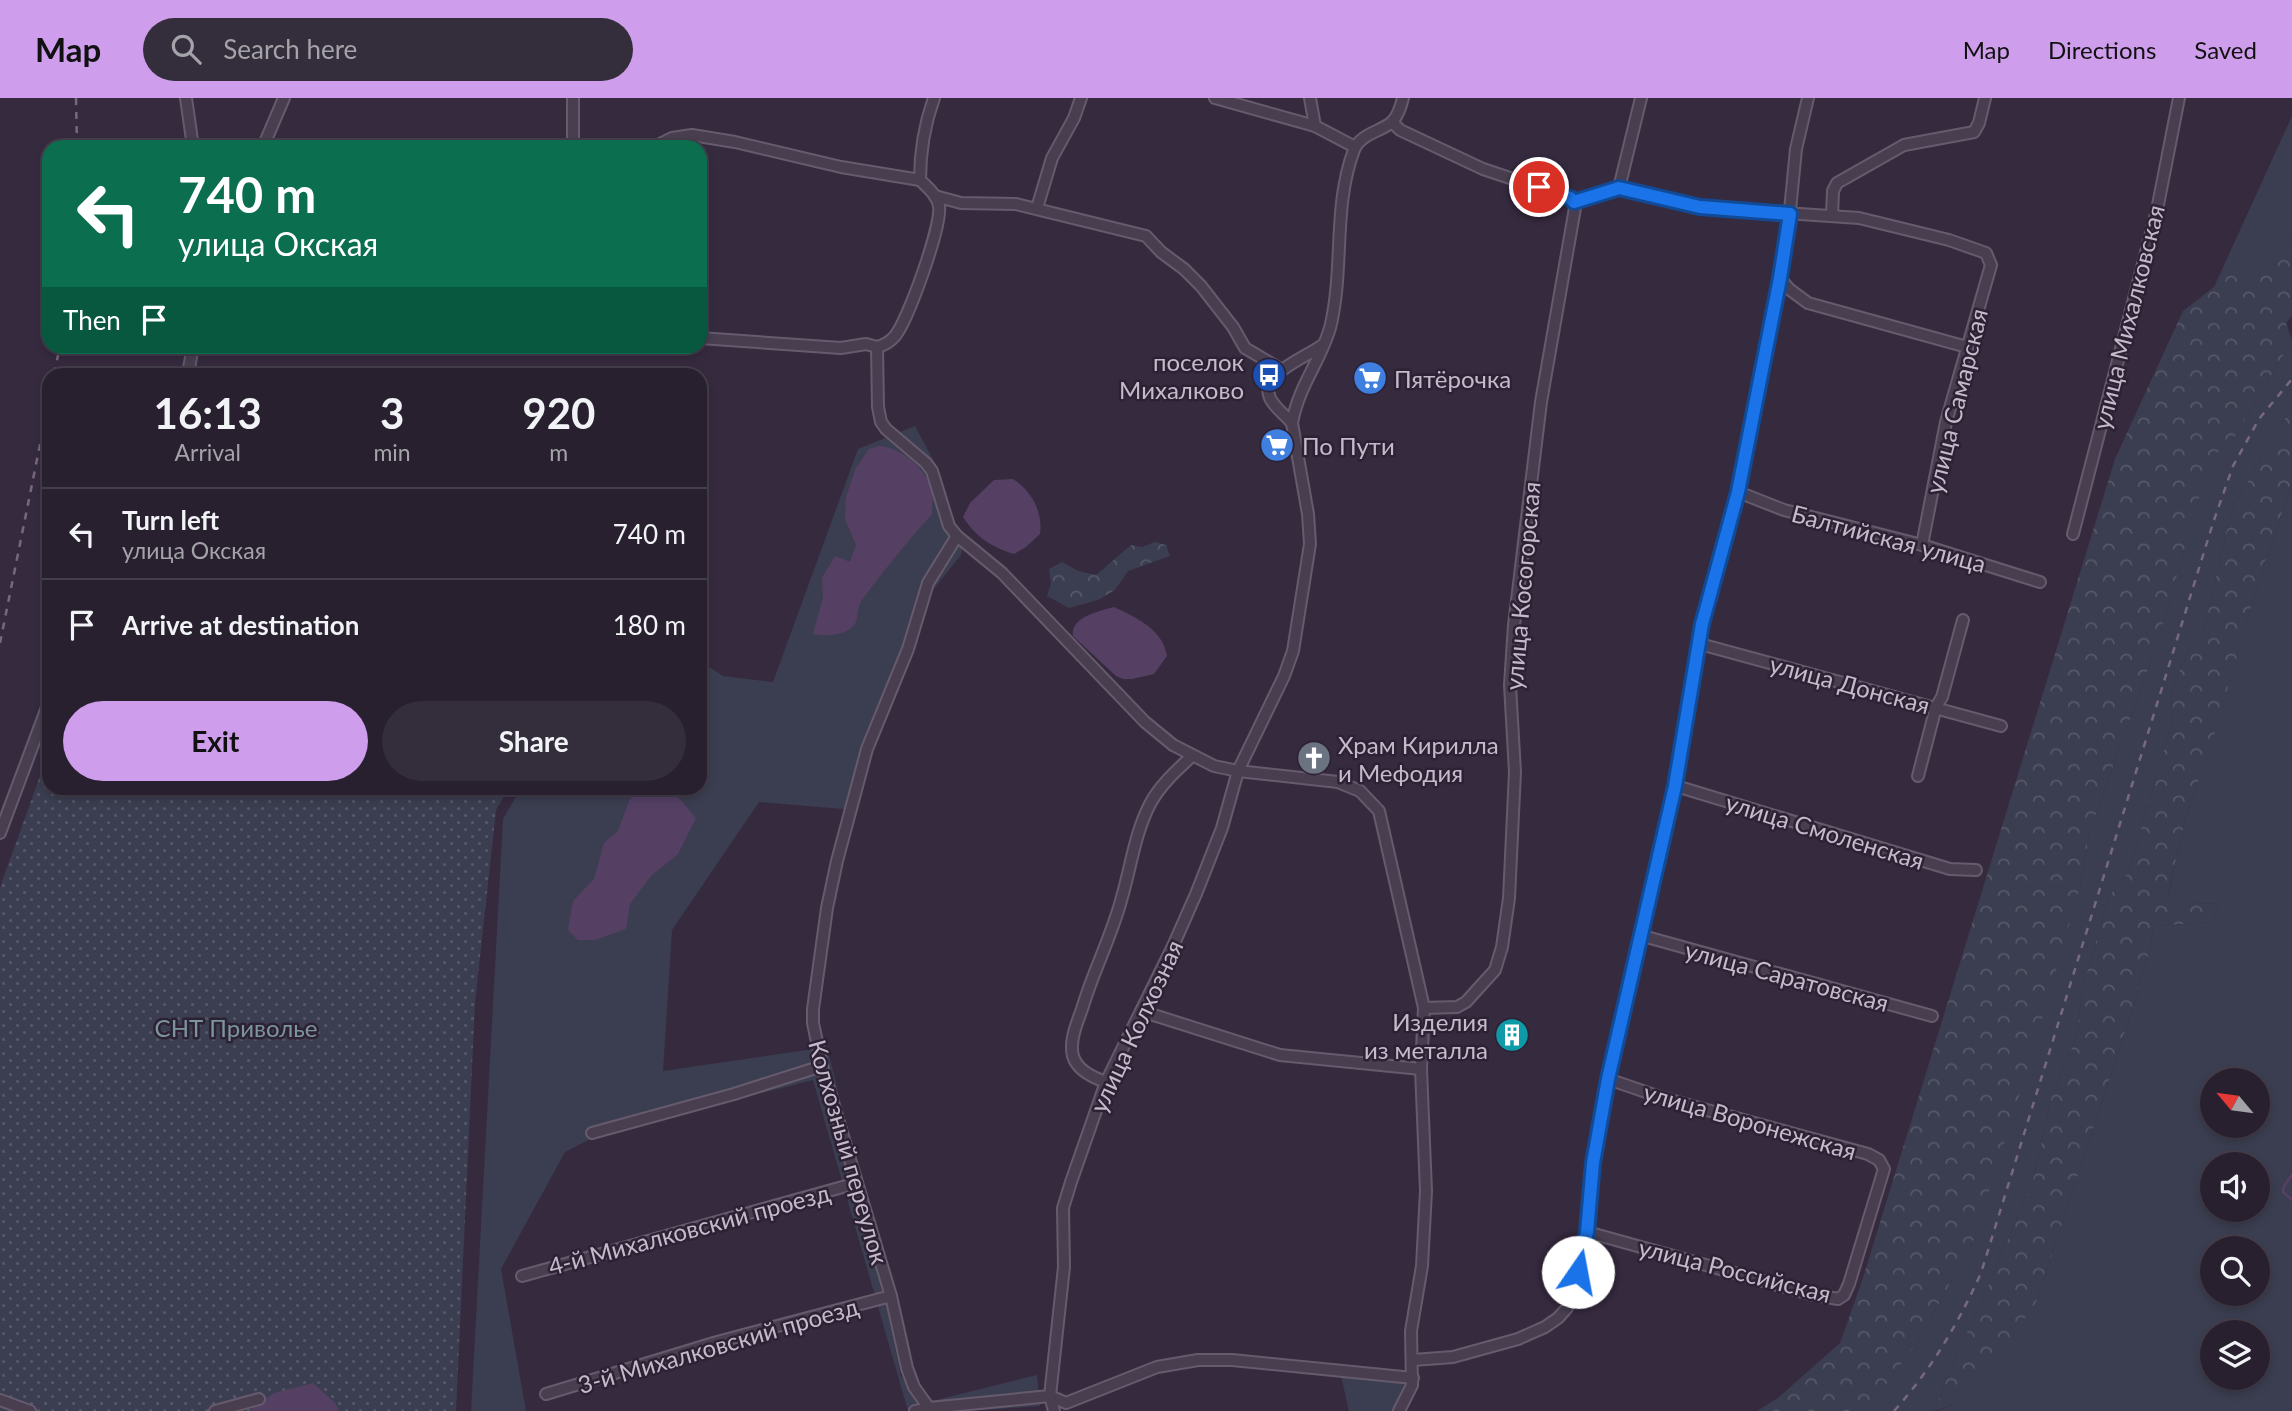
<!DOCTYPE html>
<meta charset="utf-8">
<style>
:root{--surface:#28202f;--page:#342d3b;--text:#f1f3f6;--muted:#a5a3aa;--line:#443e4b;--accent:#ce9dec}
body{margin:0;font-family:Lato,sans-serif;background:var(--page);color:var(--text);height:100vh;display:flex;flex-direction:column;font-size:26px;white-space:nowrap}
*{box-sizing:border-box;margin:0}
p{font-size:23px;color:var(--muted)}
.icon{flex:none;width:38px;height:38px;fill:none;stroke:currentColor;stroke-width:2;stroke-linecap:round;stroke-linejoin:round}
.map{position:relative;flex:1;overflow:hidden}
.side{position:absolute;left:42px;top:270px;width:665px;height:427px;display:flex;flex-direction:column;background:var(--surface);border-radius:21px;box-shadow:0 4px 10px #0003,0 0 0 2px var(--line)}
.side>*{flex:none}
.banner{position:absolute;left:42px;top:42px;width:665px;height:214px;border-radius:21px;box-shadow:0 4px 10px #0003,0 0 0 2px var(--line);background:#0b6e4f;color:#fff;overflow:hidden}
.needle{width:46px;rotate:299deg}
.tools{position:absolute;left:2200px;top:970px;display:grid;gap:14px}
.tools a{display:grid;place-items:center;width:70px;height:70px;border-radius:50%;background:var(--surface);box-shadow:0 4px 10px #0003,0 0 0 2px var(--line);font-size:35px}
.pin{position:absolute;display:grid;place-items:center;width:60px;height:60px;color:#fff;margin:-30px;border:4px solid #fff;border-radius:50%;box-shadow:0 2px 7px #0007}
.me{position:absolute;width:77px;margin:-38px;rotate:12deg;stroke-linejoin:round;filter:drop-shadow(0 0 5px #0008)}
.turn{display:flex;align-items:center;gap:24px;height:147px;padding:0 21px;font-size:32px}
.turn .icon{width:91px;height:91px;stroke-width:2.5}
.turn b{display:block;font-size:49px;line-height:60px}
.then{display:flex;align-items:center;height:66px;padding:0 21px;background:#0003;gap:14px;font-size:26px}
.eta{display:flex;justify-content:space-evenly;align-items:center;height:119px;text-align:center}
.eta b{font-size:42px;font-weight:700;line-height:49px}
.primary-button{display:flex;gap:14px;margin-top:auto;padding:14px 21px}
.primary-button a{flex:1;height:80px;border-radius:42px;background:var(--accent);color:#111;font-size:28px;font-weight:700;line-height:80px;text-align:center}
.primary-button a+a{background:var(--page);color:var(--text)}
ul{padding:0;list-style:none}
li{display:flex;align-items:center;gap:21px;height:91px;padding:0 21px;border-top:2px solid var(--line)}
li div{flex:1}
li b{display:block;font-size:26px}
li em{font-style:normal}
header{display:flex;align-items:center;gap:42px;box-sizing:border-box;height:98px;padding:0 35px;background:var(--accent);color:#111}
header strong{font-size:33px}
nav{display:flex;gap:38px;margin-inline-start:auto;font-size:24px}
.search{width:490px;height:63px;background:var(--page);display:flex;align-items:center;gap:18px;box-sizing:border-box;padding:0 24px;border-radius:38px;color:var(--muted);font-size:26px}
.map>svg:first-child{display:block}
.green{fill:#3b3e50;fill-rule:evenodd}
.forest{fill:url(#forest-crowns)}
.garden{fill:url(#garden-dots)}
.water{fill:#554064}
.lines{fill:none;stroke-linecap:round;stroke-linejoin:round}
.stream{stroke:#554064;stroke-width:2.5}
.street-casing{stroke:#665b6d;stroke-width:14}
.street{stroke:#483e4f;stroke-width:10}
.rail{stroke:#76697e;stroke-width:2.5;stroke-dasharray:7 7;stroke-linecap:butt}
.route-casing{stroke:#114b97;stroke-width:18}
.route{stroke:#1a73e8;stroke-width:12}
.labels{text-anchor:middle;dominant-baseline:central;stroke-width:5;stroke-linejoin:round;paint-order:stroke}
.street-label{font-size:24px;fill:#c4baca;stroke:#2d2235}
.poi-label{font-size:24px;fill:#c4baca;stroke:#2d2235;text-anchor:start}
.park-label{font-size:24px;fill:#7c959c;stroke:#2d2235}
</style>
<header>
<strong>Map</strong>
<div class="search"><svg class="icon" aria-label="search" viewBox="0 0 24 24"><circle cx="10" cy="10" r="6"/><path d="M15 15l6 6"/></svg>Search here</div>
<nav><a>Map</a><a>Directions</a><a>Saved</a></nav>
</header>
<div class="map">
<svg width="2292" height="1313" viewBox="0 0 2292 1313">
<defs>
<pattern id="forest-crowns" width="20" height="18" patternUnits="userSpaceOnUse" patternTransform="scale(1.75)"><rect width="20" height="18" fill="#3b3e50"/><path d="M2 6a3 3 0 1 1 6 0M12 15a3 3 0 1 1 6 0" fill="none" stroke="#565868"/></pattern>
<pattern id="garden-dots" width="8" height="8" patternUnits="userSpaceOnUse" patternTransform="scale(1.75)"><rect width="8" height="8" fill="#3b3e50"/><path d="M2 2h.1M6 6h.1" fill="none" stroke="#565868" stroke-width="1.8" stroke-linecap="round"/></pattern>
</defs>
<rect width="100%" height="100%" fill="#362a3f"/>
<g class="green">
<path d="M2292,18V141L2279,149L2246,192L2214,189Z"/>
<path d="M2292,242V309L2264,354L2231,414L2204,532L2188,552L2171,593L2173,622L2128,775L2109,798L2082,893L2077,938L2052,997L2034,1079L1976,1216L1957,1255L1934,1313H1859L1877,1298L1918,1243L1973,1144L2079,793L2090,732L2158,544L2211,358L2231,345Z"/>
<path d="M915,328L936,367L937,397L945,431L966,437L961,457L932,493L872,650L855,712L759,704L672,832L663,973L827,949L860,1083L901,1278L932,1303L1037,1277L1040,1308L970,1313H908L813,982L600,1036L565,1054L501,1171L526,1313H471L503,721L521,690H700V563L723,578L773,584L858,351Z"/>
<path d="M2292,386V1313H1937L1950,1308L2036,1205L2133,909L2151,848L2153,828L2213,824L2219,805L2194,806L2168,798L2185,722L2214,637L2258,484ZM2212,982H2258V1027H2212ZM2212,1066H2258V1111H2212ZM2212,1150H2258V1195H2212ZM2212,1234H2258V1279H2212Z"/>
<path d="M1341,1278L1404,1285L1393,1313H1349Z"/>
</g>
<g class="forest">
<path d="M2292,141V218L2286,225L2292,242L2231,345L2211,359L2158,544L2090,732L2079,793L2025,980L1973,1144L1918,1243L1877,1299L1859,1313H1757L1778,1300L1840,1245L1862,1183L2115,361L2183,213L2214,189L2230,172L2246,192L2279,149Z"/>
<path d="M2292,309V386L2258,484L2214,638L2185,722L2168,797L2194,806L2219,805L2213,824L2153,828L2151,848L2133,909L2036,1205L2001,1253L1950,1308L1934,1313L1957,1255L1976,1216L2034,1079L2052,997L2077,938L2082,893L2109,798L2128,775L2173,622L2171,593L2188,552L2204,532L2231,414L2264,354Z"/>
<path d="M1155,444L1166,447L1170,458L1128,473L1115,492L1098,502L1069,510L1047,498L1051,485L1049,471L1062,464L1078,473L1096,477L1131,447L1142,449Z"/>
</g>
<path class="garden" d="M49,653V690H509L496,712L475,905L456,1313H0V789Z"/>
<g class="water">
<path d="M880,348C901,350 922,368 931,388C934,395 932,408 932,416C907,444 884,472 862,502C855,511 861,524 850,531C838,538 826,538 813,536L823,500L822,480L835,458L850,464L856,447L845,421L846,399L856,370L869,351Z"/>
<path d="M1013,381C1031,393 1043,413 1040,436L1026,449L1014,456C991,449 976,439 963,419L970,405L994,382Z"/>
<path d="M1114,509C1135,519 1163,531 1167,558L1154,576L1132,581H1123L1116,578L1073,538C1070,519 1100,513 1114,509Z"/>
<path d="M643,690H670L696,720L678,756L651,778L630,806L626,831L595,842H578L568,832L573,803L594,781L604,745L618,733L630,701Z"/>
<path d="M313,1285L335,1305L339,1313H249L274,1295Z"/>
</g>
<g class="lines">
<path class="stream" d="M2292,1077L2284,1088L2283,1094L2292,1102"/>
<g class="street-casing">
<g id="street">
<path d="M186,0L193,49"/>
<path d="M573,0V49"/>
<path d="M1215,0L1315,28L1355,49"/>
<path d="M1310,0L1315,28"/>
<path d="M1392,24L1400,32L1483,71L1570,100L1574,104L1619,90L1700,109L1859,120L1949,142L1986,155L1991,167L1946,324L1922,447"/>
<path d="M263,49L284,0"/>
<path d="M654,49L672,40L692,37L735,44L841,69L920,82"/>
<path d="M1619,90L1641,0"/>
<path d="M935,98L961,105L1016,106L1146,138L1161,154L1184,171L1201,188L1233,229L1245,250L1282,272"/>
<path d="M1037,110L1052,60L1074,20L1081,0"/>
<path d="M1832,117L1833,93L1837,85L1904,47L1974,34L1979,25L1985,0"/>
<path d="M1780,180L1789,191L1808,205L1967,249"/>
<path d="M700,240L841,250L866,246L877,249"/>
<path d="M877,249L878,309L881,324L886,331L926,365L932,373L949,428L957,438L1002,475L1145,624L1173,647L1214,668L1238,673L1338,684L1360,693L1379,713L1424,910L1421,971L1426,1093L1422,1168L1411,1233L1412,1287L1399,1313"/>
<path d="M877,249C885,247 890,244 895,238C908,222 942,128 939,108C937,97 928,90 920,82C920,52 924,28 934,0"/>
<path d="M188,276L193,248"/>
<path d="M1292,325C1285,317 1274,309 1270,300C1259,276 1307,259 1321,248"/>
<path d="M1738,394L1784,412L1922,447L2040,484"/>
<path d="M2073,436L2157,112L2179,0"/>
<path d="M1700,546L2001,628"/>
<path d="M1918,678L1936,609L1942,599L1963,522"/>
<path d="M1676,688L1950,771L1976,772"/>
<path d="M0,735L49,604"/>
<path d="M1643,838L1932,918"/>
<path d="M1424,910L1457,909L1466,904L1495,872L1502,849L1509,800L1515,674L1510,587L1514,527L1541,304L1575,110L1574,104"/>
<path d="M1141,913L1280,957L1421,971"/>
<path d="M1106,984C1094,980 1077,972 1073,958C1069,943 1077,925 1082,911C1093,873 1112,838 1122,799C1131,768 1135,735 1150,706C1160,687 1177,672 1192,658"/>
<path d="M592,1035L734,996L822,968"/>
<path d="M1587,1134L1810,1196L1838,1201L1844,1197L1849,1186L1884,1071L1879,1062L1868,1056L1663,1000L1608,981"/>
<path d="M522,1178L857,1085"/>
<path d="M1413,1262L1453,1259L1518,1241L1545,1229L1558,1220L1567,1210L1574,1195L1587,1134L1593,1065L1608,981L1676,688L1701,526L1738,394L1770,234L1787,143L1796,51L1808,0"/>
<path d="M546,1296L717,1244L891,1198"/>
<path d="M0,1302L30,1313"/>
<path d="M929,1310L914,1289L907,1270L891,1198L822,968L813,925V911L827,810L837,763L867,651L908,551L928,485L957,438"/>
<path d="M215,1313L259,1301"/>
<path d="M915,1313L929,1310L1050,1298L1066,1305L1157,1269L1198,1262H1232L1413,1280"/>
<path d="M1054,1313L1050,1298L1064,1169L1063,1110L1071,1084L1106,984L1173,848L1196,796L1222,730L1238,673L1284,578L1293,553L1310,446L1308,416L1292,325C1299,286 1323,260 1331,226C1344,168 1333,107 1354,52C1360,36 1380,34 1392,24C1398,18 1401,8 1403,0"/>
</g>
</g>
<use href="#street" class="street"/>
<g class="rail">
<path d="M76,0L77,49"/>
<path d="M54,276L60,248"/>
<path d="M0,545L49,302"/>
<path d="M1894,1313C1931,1272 1958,1226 1981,1175L2213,425L2233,368L2259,321L2292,281"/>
</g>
</g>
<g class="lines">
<g class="route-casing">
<path id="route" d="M1539,89L1570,100L1574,104L1619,90L1700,109L1790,116L1780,180L1738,394L1702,526L1675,688L1608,981L1593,1065L1587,1134L1578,1174"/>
</g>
<use href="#route" class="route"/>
</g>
<defs>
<g id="bus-disc" transform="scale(1.75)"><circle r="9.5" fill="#1a4fb4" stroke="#2d2235"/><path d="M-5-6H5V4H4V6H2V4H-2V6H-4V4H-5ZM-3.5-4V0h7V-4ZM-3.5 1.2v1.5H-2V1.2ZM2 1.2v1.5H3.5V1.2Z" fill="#fff"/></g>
<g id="supermarket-disc" transform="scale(1.75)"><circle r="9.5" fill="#3f7fe0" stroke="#2d2235"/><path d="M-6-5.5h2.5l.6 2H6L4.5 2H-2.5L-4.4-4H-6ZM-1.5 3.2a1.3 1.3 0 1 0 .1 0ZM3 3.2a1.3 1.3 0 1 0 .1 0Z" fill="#fff"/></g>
<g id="church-disc" transform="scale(1.75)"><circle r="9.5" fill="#6b7280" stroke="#2d2235"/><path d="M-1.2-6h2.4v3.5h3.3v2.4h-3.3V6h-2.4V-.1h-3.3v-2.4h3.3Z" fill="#fff"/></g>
<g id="building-disc" transform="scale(1.75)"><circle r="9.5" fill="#0f9aa8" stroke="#2d2235"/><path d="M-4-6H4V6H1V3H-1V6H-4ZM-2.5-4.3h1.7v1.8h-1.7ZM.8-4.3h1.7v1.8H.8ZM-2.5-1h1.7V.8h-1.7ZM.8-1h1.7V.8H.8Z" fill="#fff"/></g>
</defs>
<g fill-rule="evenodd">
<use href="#bus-disc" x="1269" y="277"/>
<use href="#supermarket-disc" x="1370" y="280"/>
<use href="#supermarket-disc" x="1277" y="347"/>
<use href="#church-disc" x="1314" y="660"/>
<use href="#building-disc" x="1512" y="937"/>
</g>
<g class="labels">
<g class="street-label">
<text transform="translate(2128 219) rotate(-76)">улица Михалковская</text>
<text transform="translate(1956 303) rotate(-76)">улица Самарская</text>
<text transform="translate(1889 440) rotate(15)">Балтийская улица</text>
<text transform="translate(1522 488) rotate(-85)">улица Косогорская</text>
<text transform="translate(1850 586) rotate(15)">улица Донская</text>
<text transform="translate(1825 733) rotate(17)">улица Смоленская</text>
<text transform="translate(1787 878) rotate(15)">улица Саратовская</text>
<text transform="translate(1136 928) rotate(-65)">улица Колхозная</text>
<text transform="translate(1750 1023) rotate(16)">улица Воронежская</text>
<text transform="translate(849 1054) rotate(74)">Колхозный переулок</text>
<text transform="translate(689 1131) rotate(-15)">4-й Михалковский проезд</text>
<text transform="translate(1735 1172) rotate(14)">улица Российская</text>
<text transform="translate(718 1247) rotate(-16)">3-й Михалковский проезд</text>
</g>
<g class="poi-label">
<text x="1244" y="263" text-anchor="end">поселок<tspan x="1244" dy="28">Михалково</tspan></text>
<text x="1394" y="280">Пятёрочка</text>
<text x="1302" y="347">По Пути</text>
<text x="1338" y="646">Храм Кирилла<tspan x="1338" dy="28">и Мефодия</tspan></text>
<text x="1488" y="923" text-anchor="end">Изделия<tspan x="1488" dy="28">из металла</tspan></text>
</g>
<g class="park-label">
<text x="236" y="929">СНТ Приволье</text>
</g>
</g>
</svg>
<div class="tools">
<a><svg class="needle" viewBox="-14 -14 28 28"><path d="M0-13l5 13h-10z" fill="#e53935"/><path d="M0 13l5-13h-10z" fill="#a5a3aa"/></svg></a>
<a><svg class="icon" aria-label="sound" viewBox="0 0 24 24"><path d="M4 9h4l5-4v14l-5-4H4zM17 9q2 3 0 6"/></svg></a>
<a><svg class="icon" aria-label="search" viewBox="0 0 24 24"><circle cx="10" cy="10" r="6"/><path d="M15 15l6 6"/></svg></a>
<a><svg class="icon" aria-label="layers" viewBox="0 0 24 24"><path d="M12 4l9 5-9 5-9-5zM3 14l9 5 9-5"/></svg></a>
</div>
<div class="pin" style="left:1539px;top:89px;background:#d93025"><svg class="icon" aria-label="arrive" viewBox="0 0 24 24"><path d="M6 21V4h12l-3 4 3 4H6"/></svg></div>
<svg class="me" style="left:1578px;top:1174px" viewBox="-20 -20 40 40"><circle r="19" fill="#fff"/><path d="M0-13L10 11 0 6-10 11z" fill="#1a73e8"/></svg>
<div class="banner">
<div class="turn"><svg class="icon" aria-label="left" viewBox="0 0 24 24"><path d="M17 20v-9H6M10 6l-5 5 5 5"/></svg><div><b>740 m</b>улица Окская</div></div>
<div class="then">Then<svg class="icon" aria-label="arrive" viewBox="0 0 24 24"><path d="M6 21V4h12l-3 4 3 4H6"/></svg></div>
</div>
<section class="side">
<div class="eta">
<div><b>16:13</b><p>Arrival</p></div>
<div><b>3</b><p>min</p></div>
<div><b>920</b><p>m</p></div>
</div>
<ul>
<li><svg class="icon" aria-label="left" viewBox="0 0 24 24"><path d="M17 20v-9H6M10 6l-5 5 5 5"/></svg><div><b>Turn left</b><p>улица Окская</p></div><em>740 m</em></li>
<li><svg class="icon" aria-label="arrive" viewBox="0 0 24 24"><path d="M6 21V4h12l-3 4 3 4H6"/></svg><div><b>Arrive at destination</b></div><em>180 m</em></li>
</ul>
<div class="primary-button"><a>Exit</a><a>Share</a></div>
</section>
</div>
